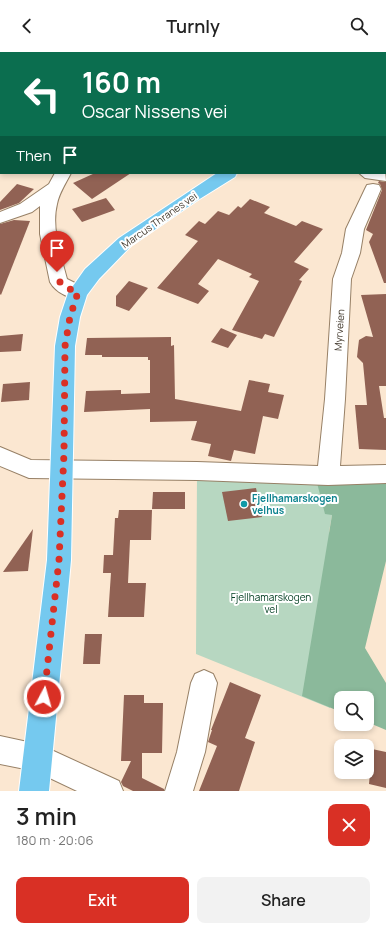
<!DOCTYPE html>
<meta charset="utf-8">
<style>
:root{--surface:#fff;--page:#f2f2f2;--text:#222;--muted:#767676;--accent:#d93025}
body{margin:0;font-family:Manrope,sans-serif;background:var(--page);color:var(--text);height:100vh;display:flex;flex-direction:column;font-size:15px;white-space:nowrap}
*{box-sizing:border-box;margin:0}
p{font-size:13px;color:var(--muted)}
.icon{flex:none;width:22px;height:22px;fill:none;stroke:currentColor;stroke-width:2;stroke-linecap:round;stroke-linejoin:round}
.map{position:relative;height:739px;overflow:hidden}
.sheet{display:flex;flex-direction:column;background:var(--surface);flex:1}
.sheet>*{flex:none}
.hud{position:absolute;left:0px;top:0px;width:386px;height:122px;box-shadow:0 2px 6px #0003;background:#0b6e4f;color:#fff;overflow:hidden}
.fabs{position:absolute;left:334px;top:639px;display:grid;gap:8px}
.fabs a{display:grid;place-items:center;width:40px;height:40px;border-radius:8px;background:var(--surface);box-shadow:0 2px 6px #0003;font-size:20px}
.pin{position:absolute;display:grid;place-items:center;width:34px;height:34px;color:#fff;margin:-41px -17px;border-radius:50% 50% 50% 0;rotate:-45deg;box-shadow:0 0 4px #0007}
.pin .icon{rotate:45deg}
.me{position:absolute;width:44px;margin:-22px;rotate:6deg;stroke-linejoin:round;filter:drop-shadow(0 0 3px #0008)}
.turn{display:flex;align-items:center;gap:14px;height:84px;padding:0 16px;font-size:18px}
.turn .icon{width:52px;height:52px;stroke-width:2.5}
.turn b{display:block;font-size:28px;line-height:34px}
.then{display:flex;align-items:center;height:38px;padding:0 16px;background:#0003;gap:8px;font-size:15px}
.round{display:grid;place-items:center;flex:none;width:42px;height:42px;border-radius:8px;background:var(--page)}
.overview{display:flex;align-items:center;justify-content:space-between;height:68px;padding:0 16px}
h1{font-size:24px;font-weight:600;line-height:30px}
.button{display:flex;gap:8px;margin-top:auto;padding:8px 16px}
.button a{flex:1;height:46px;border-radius:8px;background:var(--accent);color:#fff;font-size:16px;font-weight:600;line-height:46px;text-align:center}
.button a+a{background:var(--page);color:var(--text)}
header{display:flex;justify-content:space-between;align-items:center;height:52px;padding:0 16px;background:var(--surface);font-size:18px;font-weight:600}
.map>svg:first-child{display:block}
.green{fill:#b7d7c1}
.forest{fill:#8bb99b}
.building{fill:#916254}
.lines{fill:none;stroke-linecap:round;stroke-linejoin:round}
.minor-casing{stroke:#978066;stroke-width:2}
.major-casing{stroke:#fff;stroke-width:2}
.minor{fill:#fff;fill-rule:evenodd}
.major{fill:#75c9ef;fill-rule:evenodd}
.route{stroke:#d93025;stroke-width:7;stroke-dasharray:0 12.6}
.culture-dot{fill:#0f9aa8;stroke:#fff;stroke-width:1.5}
.labels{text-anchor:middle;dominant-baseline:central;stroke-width:4;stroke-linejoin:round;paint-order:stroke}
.street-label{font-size:10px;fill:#42392d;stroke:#fff}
.culture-label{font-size:10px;font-weight:bold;fill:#0d838f;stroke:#fff;text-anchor:start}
.park-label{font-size:10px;fill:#054024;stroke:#fff}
</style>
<header><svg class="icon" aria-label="back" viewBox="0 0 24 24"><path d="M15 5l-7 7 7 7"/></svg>Turnly<svg class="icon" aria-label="search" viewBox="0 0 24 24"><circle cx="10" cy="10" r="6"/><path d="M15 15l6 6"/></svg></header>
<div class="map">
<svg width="386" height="739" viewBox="0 0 386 739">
<rect width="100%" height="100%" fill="#fbe7d1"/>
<path class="green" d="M197,422L316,427L332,463L329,480L354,578L330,656L196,602Z"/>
<path class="forest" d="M316,427L386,428V509L365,596L386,631V678L367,670V646H341V660L302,644L332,463L325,462Z"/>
<g class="building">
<path d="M95,121H131L92,147L73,131Z"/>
<path d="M379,129L386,130V231H384L369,190L373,182L366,178L382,138L380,132L378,131Z"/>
<path d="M17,132L34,137L19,151L0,158V150Z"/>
<path d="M106,146L115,158L82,170L72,157Z"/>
<path d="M250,147L270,155L264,161L296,174L302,169L323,177L294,210L309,217L299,228L302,229L274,285L265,282L262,287L232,278L259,229L249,225L252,222L218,207L198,232L209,239L198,252L157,236L198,189L185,183L199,169L205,172L218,159L229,163L238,154L241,156Z"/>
<path d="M14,168L30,169L1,243L0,242V172Z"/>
<path d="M129,229L148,236L129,259L116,254V244Z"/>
<path d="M386,242V334H379L384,366H386V398L359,397L355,353H367L363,311L357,305L358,296L359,288L366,284L373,285L361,243Z"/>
<path d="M221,276L237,283L228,296L211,290Z"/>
<path d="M23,282L21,299L0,300V284Z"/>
<path d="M171,285V294L174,293L175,347L241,359L249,328L270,332L268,340L284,343L278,367L263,364L255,402L234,398L231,409L208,404L211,392L191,388L197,369L150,370V357L84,360L86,339L121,338V342L150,341V308H148V305H102V303H85L87,286Z"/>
<path d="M30,330L29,348L1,350L3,332Z"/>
<path d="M256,436L262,465L228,469L222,440Z"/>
<path d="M153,440H185V457H152Z"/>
<path d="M119,458H152L151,488H130L128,531H146L144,565H108L111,521H103L104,503H113L115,466H118Z"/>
<path d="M33,477L28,519L3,520Z"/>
<path d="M85,582H102L100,612H83Z"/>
<path d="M230,630L261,643L245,686L255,690L239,739H199L217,694L208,690L212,678H211Z"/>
<path d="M124,643H144V651H163L162,701H142V726L164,737V739H133L123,734L121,730L131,709H121Z"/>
<path d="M372,697L386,700V736L369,732Z"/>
</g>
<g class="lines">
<g class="minor-casing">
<g id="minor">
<path d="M15,0H30L14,1Z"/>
<rect x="0" y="4" width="1" height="8"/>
<path d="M385,119L386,129L365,126L359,121H385Z"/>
<path d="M55,121H71C66,131 59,141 57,152C51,176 61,204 67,227L85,236L87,241L85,246C72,249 56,241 50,230L40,182V154L32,160L0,171V160L20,152L49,132Z"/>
<path d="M373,132L379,133L381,137L364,177L360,201L351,227L345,347L340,414L386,413V431L328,433L197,428L29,426L0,414V395L31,408L197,410L318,414L325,347L333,227L342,201L346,177L365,137L367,133Z"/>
<path d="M204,618L213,622L217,631L205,700L193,739H165L177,700L191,631L195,622Z"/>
<path d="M0,684L37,692L47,696L119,729L123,739H77L35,719L0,712Z"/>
</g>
</g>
<g class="major-casing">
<g id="major">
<rect x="353" y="0" width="14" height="1"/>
<path d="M217,121H237L235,125L198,148L131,194L99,227L87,243L80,265L75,294L71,508L49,739H19L47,508L55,294L60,265L68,241L85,217L119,186Z"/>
</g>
</g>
<use href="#minor" class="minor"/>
<use href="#major" class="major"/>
</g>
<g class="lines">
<path class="route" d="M44,645L59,508L64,401L65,294L70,265L78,240L70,237L60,230L57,220"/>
</g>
<circle class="culture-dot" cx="244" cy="452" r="4"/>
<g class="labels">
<g class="street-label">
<text transform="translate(159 168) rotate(-35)">Marcus Thranes vei</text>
<text transform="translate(339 278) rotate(-86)">Myrveien</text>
</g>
<g class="culture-label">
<text x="252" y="446">Fjellhamarskogen<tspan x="252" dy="12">velhus</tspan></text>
</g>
<g class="park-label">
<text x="271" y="545">Fjellhamarskogen<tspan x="271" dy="12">vel</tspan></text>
</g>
</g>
</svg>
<div class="fabs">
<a><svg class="icon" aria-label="search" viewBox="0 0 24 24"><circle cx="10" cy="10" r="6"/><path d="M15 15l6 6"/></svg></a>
<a><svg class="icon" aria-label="layers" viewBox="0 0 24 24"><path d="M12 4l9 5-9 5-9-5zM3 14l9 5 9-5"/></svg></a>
</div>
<div class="pin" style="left:57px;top:220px;background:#d93025"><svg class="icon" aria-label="arrive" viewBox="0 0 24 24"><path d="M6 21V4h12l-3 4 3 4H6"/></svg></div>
<svg class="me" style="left:44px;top:645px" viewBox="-20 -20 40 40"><circle r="17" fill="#d93025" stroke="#fff" stroke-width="3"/><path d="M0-11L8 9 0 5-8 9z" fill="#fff"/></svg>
<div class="hud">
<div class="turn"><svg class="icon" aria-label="left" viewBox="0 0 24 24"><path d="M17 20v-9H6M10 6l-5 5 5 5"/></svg><div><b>160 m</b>Oscar Nissens vei</div></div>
<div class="then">Then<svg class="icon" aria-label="arrive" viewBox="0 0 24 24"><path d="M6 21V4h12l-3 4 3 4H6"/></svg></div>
</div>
</div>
<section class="sheet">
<div class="overview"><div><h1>3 min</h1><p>180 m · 20:06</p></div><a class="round" style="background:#d93025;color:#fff"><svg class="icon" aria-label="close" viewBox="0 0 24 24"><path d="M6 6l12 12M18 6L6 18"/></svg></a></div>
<div class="button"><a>Exit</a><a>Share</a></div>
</section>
